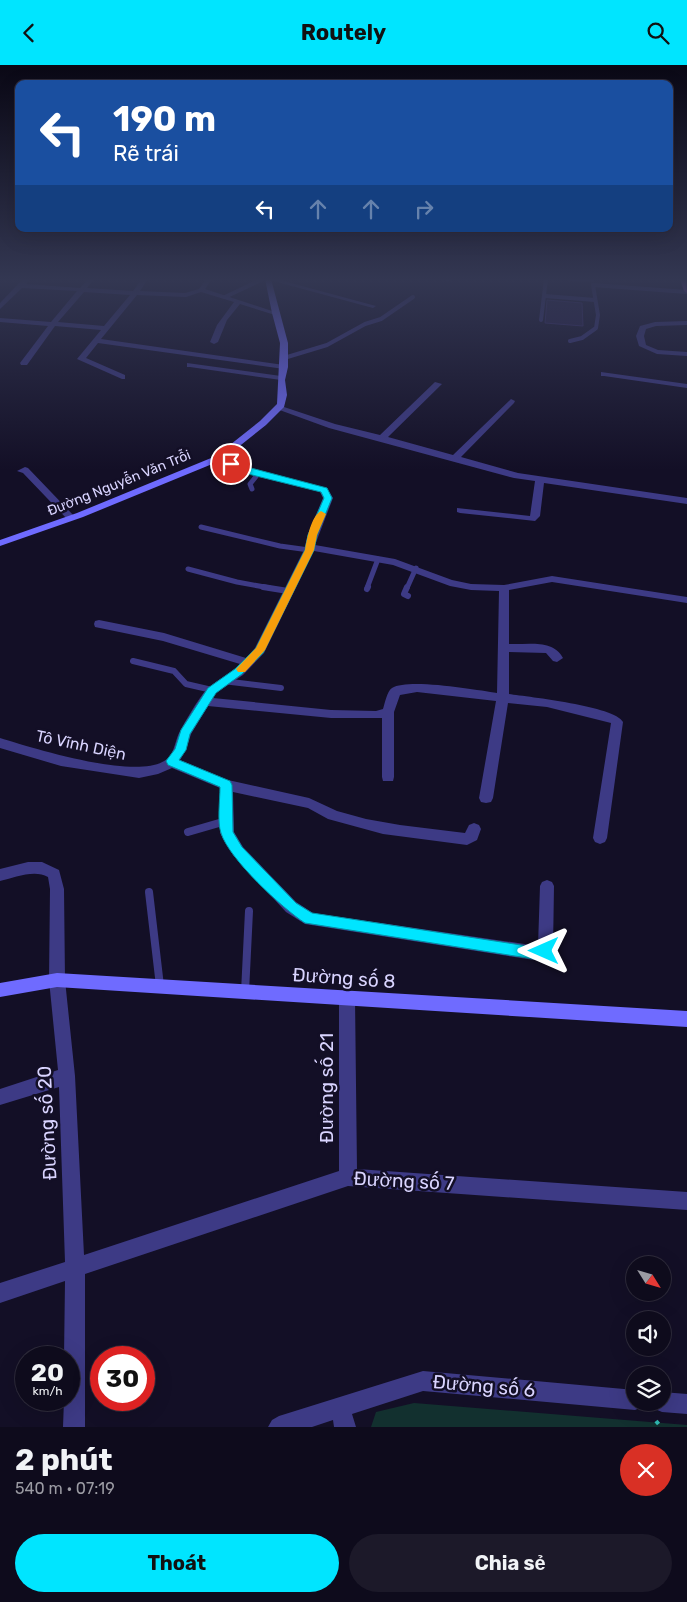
<!DOCTYPE html>
<html lang="vi">
<meta charset="utf-8">
<style>
:root{--surface:#0e0b1c;--page:#1c1929;--text:#f1f3f6;--muted:#9b9ba3;--line:#2e2b3b;--accent:#00e5ff}
body{margin:0;font-family:Rubik,sans-serif;background:var(--page);color:var(--text);height:100vh;display:flex;flex-direction:column;font-size:19px;white-space:nowrap}
*{box-sizing:border-box;margin:0}
p{font-size:16px;color:var(--muted)}
.icon{flex:none;width:28px;height:28px;fill:none;stroke:currentColor;stroke-width:2;stroke-linecap:round;stroke-linejoin:round}
.map{position:relative;height:1362px;overflow:hidden}
.sheet{display:flex;flex-direction:column;background:var(--surface);flex:1}
.sheet>*{flex:none}
.banner{position:absolute;left:15px;top:15px;width:658px;height:152px;border-radius:10px;box-shadow:0 5px 20px #0002,0 0 0 1px var(--line);background:#1a4fa0;color:#fff;overflow:hidden}
.needle{width:32px;rotate:127deg}
.buttons{position:absolute;left:626px;top:1191px;display:grid;gap:10px}
.buttons a{display:grid;place-items:center;width:45px;height:45px;border-radius:50%;background:var(--surface);box-shadow:0 5px 20px #0002,0 0 0 1px var(--line);font-size:25px}
.speed{position:absolute;left:15px;top:1281px;display:flex;gap:10px;font-size:25px;font-weight:700;text-align:center}
.speed>*{display:grid;place-content:center;width:65px;height:65px;border-radius:50%;background:var(--surface);box-shadow:0 5px 20px #0002,0 0 0 1px var(--line);line-height:1}
.speed small{font-size:12px;font-weight:400}
.speed .limit{border:8px solid #d22;background:#fff;color:#111}
.pin{position:absolute;display:grid;place-items:center;width:42px;height:42px;color:#fff;margin:-21px;border:2px solid #fff;border-radius:50%;box-shadow:0 1px 5px #0007}
.me{position:absolute;width:55px;margin:-28px;rotate:270deg;stroke-linejoin:round;filter:drop-shadow(0 0 4px #0008)}
.turn{display:flex;align-items:center;gap:18px;height:105px;padding:0 15px;font-size:22px}
.turn .icon{width:65px;height:65px;stroke-width:2.5}
.turn b{display:block;font-size:35px;line-height:42px}
.lanes{display:flex;align-items:center;height:48px;padding:0 15px;background:#0003;justify-content:center;gap:25px;direction:ltr}
.lanes .off{opacity:.35}
.round{display:grid;place-items:center;flex:none;width:52px;height:52px;border-radius:26px;background:var(--page)}
.summary{display:flex;align-items:center;justify-content:space-between;height:85px;padding:0 15px}
h1{font-size:30px;font-weight:700;line-height:38px}
.button{display:flex;gap:10px;margin-top:auto;padding:10px 15px}
.button a{flex:1;height:58px;border-radius:30px;background:var(--accent);color:#111;font-size:20px;font-weight:700;line-height:58px;text-align:center}
.button a+a{background:var(--page);color:var(--text)}
header{display:flex;justify-content:space-between;align-items:center;height:65px;padding:0 15px;background:var(--accent);color:#111;font-size:22px;font-weight:700}
.map>svg:first-child{display:block}
.green{fill:#12302f}
.building{fill:#241b47;stroke:#3b2d73}
.lines{fill:none;stroke-linecap:round;stroke-linejoin:round}
.path{stroke:#2fb8b0;stroke-width:4;stroke-dasharray:4 5.5;stroke-linecap:butt}
.lane-far3{stroke:#3d3a85;stroke-width:4}
.lane-far2{stroke:#3d3a85;stroke-width:5}
.lane-far1{stroke:#3d3a85;stroke-width:6}
.lane{stroke:#3d3a85;stroke-width:8}
.street{fill:#3d3a85;fill-rule:evenodd}
.secondary{fill:#6f6bff;fill-rule:evenodd}
.primary{fill:#c25bff;fill-rule:evenodd}
.route{fill:#00e5ff;stroke:#0095a6}
.slow{fill:#f59e0b}
.labels{text-anchor:middle;dominant-baseline:central;stroke-width:5;stroke-linejoin:round;paint-order:stroke}
.far-street-label{font-size:14px;fill:#d9d4ff;stroke:#130f26}
.street-label{font-size:16px;fill:#d9d4ff;stroke:#130f26}
.near-street-label{font-size:19px;fill:#d9d4ff;stroke:#130f26}
</style>
<header><svg class="icon" aria-label="back" viewBox="0 0 24 24"><path d="M15 5l-7 7 7 7"/></svg>Routely<svg class="icon" aria-label="search" viewBox="0 0 24 24"><circle cx="10" cy="10" r="6"/><path d="M15 15l6 6"/></svg></header>
<div class="map">
<svg width="687" height="1362" viewBox="0 0 687 1362">
<rect width="100%" height="100%" fill="#130f26"/>
<path class="green" d="M414,1338L687,1360V1362H371L376,1347Z"/>
<path class="building" d="M547,235L582,238L583,261L545,258Z"/>
<g class="lines">
<path class="path" d="M656,1356L661,1362"/>
<g class="lane-far3">
<path d="M572,214L592,215"/>
<path d="M545,231L595,235"/>
<path d="M225,232L263,214"/>
<path d="M541,255L546,214"/>
<path d="M570,276L582,273L596,263L598,250L593,220L687,227"/>
<path d="M284,293L327,280L365,259L381,254L413,232"/>
</g>
<g class="lane-far2">
<path d="M252,424L250,419L258,409"/>
<path d="M201,462L280,481L309,485"/>
<path d="M188,504L237,517L270,523"/>
<path d="M367,523L378,494"/>
<path d="M407,523L416,503"/>
</g>
<g class="lane-far1">
<path d="M263,522L288,526"/>
<path d="M407,522L404,529L408,531"/>
<path d="M367,524L368,522"/>
<path d="M133,596L174,606L186,619L212,625"/>
<path d="M223,616L281,623"/>
</g>
<g class="lane">
<path d="M188,767L226,756"/>
<path d="M149,827L160,921"/>
<path d="M245,927L249,846"/>
</g>
<g class="street">
<path d="M23,214L29,215L26,219L80,223L88,214H94L87,223L133,226L142,214H148L140,226L185,228L199,224L206,214H212L205,224L278,248L275,250L240,239L227,255L218,277L214,279L210,277L217,260L234,237L201,227L186,232L137,230L101,274L284,300L288,302L284,304L98,278L86,293L125,310V314H122L77,294L101,265L55,261L27,300H21L20,298L48,261L0,257V253L51,257L77,226L22,223L0,244V238ZM84,227L130,230L104,261L58,257Z"/>
<path d="M266,214H276L376,241L373,243Z"/>
<path d="M444,214H450V215L447,217Z"/>
<path d="M687,256V260L656,261L646,264L644,271L646,280L658,285L687,287V291L657,289L639,281L636,271L640,261L655,257Z"/>
<path d="M187,298L281,311L285,313L281,315L190,302H187Z"/>
<path d="M601,307L687,319V323L604,311H601Z"/>
<path d="M435,317L442,319L388,372L453,390L511,334L515,336L514,338L461,392L518,408L687,433V439L544,418L540,451L535,456L460,448L457,447V443L530,451L535,416L514,413L329,363L274,343L281,341L335,359L380,370Z"/>
<path d="M219,390L246,403L327,423L333,433L315,480L395,494L452,515L471,519L504,520L552,511L687,532V538L552,517L509,525V579C528,580 553,574 563,593L557,597L553,596L546,588L509,587V629C529,632 615,641 623,657L607,773L605,777L600,779L595,777L593,773L611,658L547,642L508,638L493,733L491,737L486,738L481,737L479,733L496,636L417,627L400,630L394,647V712L393,716H383L382,712V653H331L208,641L191,669L186,685L180,695L228,715L309,733L337,746L366,754L400,760L465,768L469,760L474,758L479,760L481,764L477,775L467,780L383,769L328,754L308,743L233,727L234,767L243,782L296,837L313,848L538,881L540,821L542,817L547,815L552,817L554,821L553,884L547,892L534,895L305,859L286,847L233,790L220,768V723L172,703L158,709L139,713L61,701L0,683V673C33,683 140,717 167,694C175,687 175,675 180,666C186,655 193,643 200,633C209,618 227,612 240,599L163,576L95,562L94,559L95,556L99,555L164,568L246,593L255,583L304,485L308,469L323,433L320,427L240,407L216,395L215,393ZM314,486L393,500L450,521L471,525L499,526L497,628C476,625 409,613 392,623C387,626 385,638 383,644L376,646L331,645L213,633L216,628L243,610L264,588Z"/>
<path d="M25,402L28,403L74,451V455H68L23,408L17,406Z"/>
<path d="M28,797H42L59,805L64,824L65,915L75,1011L84,1190L339,1106V933L341,928L347,925L353,928L355,933L357,1104L687,1127V1145L348,1121L85,1209V1362H63L64,1335H69V1292H64L65,1216L0,1238V1218L65,1197L59,1022L0,1040V1024L58,1005L49,915L50,824L48,812C34,804 14,813 0,816V804Z"/>
<path d="M423,1306L635,1325V1338H644L642,1342L635,1345L423,1326L352,1349L356,1362H334L333,1355L312,1362H268L272,1355L279,1351Z"/>
<path d="M662,1327L687,1329V1349L662,1347L655,1344L652,1338H662Z"/>
</g>
<g class="secondary">
<path d="M265,214H271L288,278V302L285,315L287,330L284,342L266,360L222,395L83,452L0,481V475L77,448L216,391L260,356L277,339L280,278L272,248Z"/>
<path d="M57,908L687,946V962L57,922L0,932V918Z"/>
</g>
<path class="primary" d="M680,214H686L687,228L684,226Z"/>
</g>
<linearGradient id="sky" x2="0" y2="1"><stop stop-color="#0a0815"/><stop offset="0.53" stop-color="#333752"/><stop offset="1" stop-color="#333752" stop-opacity="0"/></linearGradient>
<rect width="687" height="405" fill="url(#sky)"/>
<path class="route" d="M228,397L327,423L332,433L317,470L314,485L263,588L242,609L216,628L190,669L186,685L179,695L230,716L232,720L233,767L242,782L296,838L312,848L534,882L544,879L549,881L551,886L549,890L534,894L305,858C282,843 229,794 221,768C217,757 220,735 220,722L168,700L166,696L175,684L181,665L208,623L235,604L256,583L305,485L308,470L324,433L321,427L240,407L228,401Z"/>
<path class="slow" d="M321,446L326,449L317,470L314,485L265,585L245,607H238L236,604L238,602L256,583L305,485C307,474 311,451 321,446Z"/>
<g class="labels">
<g class="far-street-label">
<text transform="translate(119 418) rotate(-22)">Đường Nguyễn Văn Trỗi</text>
</g>
<g class="street-label">
<text transform="translate(81 680) rotate(12)">Tô Vĩnh Diện</text>
</g>
<g class="near-street-label">
<text transform="translate(344 913) rotate(4)">Đường số 8</text>
<text transform="translate(326 1023) rotate(-90)">Đường số 21</text>
<text transform="translate(47 1058) rotate(-93)">Đường số 20</text>
<text transform="translate(404 1116) rotate(3)">Đường số 7</text>
<text transform="translate(484 1321) rotate(5)">Đường số 6</text>
</g>
</g>
</svg>
<div class="buttons">
<a><svg class="needle" viewBox="-14 -14 28 28"><path d="M0-13l5 13h-10z" fill="#e53935"/><path d="M0 13l5-13h-10z" fill="#9b9ba3"/></svg></a>
<a><svg class="icon" aria-label="sound" viewBox="0 0 24 24"><path d="M4 9h4l5-4v14l-5-4H4zM17 9q2 3 0 6"/></svg></a>
<a><svg class="icon" aria-label="layers" viewBox="0 0 24 24"><path d="M12 4l9 5-9 5-9-5zM3 14l9 5 9-5"/></svg></a>
</div>
<div class="speed"><div>20<small>km/h</small></div><div class="limit">30</div></div>
<div class="pin" style="left:231px;top:399px;background:#d93025"><svg class="icon" aria-label="arrive" viewBox="0 0 24 24"><path d="M6 21V4h12l-3 4 3 4H6"/></svg></div>
<svg class="me" style="left:544px;top:886px" viewBox="-20 -20 40 40"><path d="M0-17L14 15 0 8-14 15z" fill="#00e5ff" stroke="#fff" stroke-width="4"/></svg>
<div class="banner">
<div class="turn"><svg class="icon" aria-label="left" viewBox="0 0 24 24"><path d="M17 20v-9H6M10 6l-5 5 5 5"/></svg><div><b>190 m</b>Rẽ trái</div></div>
<div class="lanes"><svg class="icon" aria-label="left" viewBox="0 0 24 24"><path d="M17 20v-9H6M10 6l-5 5 5 5"/></svg><svg class="icon off" aria-label="ahead" viewBox="0 0 24 24"><path d="M12 20V5M6 11l6-6 6 6"/></svg><svg class="icon off" aria-label="ahead" viewBox="0 0 24 24"><path d="M12 20V5M6 11l6-6 6 6"/></svg><svg class="icon off" aria-label="right" viewBox="0 0 24 24"><path d="M7 20v-9h11M14 6l5 5-5 5"/></svg></div>
</div>
</div>
<section class="sheet">
<div class="summary"><div><h1>2 phút</h1><p>540 m · 07:19</p></div><a class="round" style="background:#d93025;color:#fff"><svg class="icon" aria-label="close" viewBox="0 0 24 24"><path d="M6 6l12 12M18 6L6 18"/></svg></a></div>
<div class="button"><a>Thoát</a><a>Chia sẻ</a></div>
</section>
